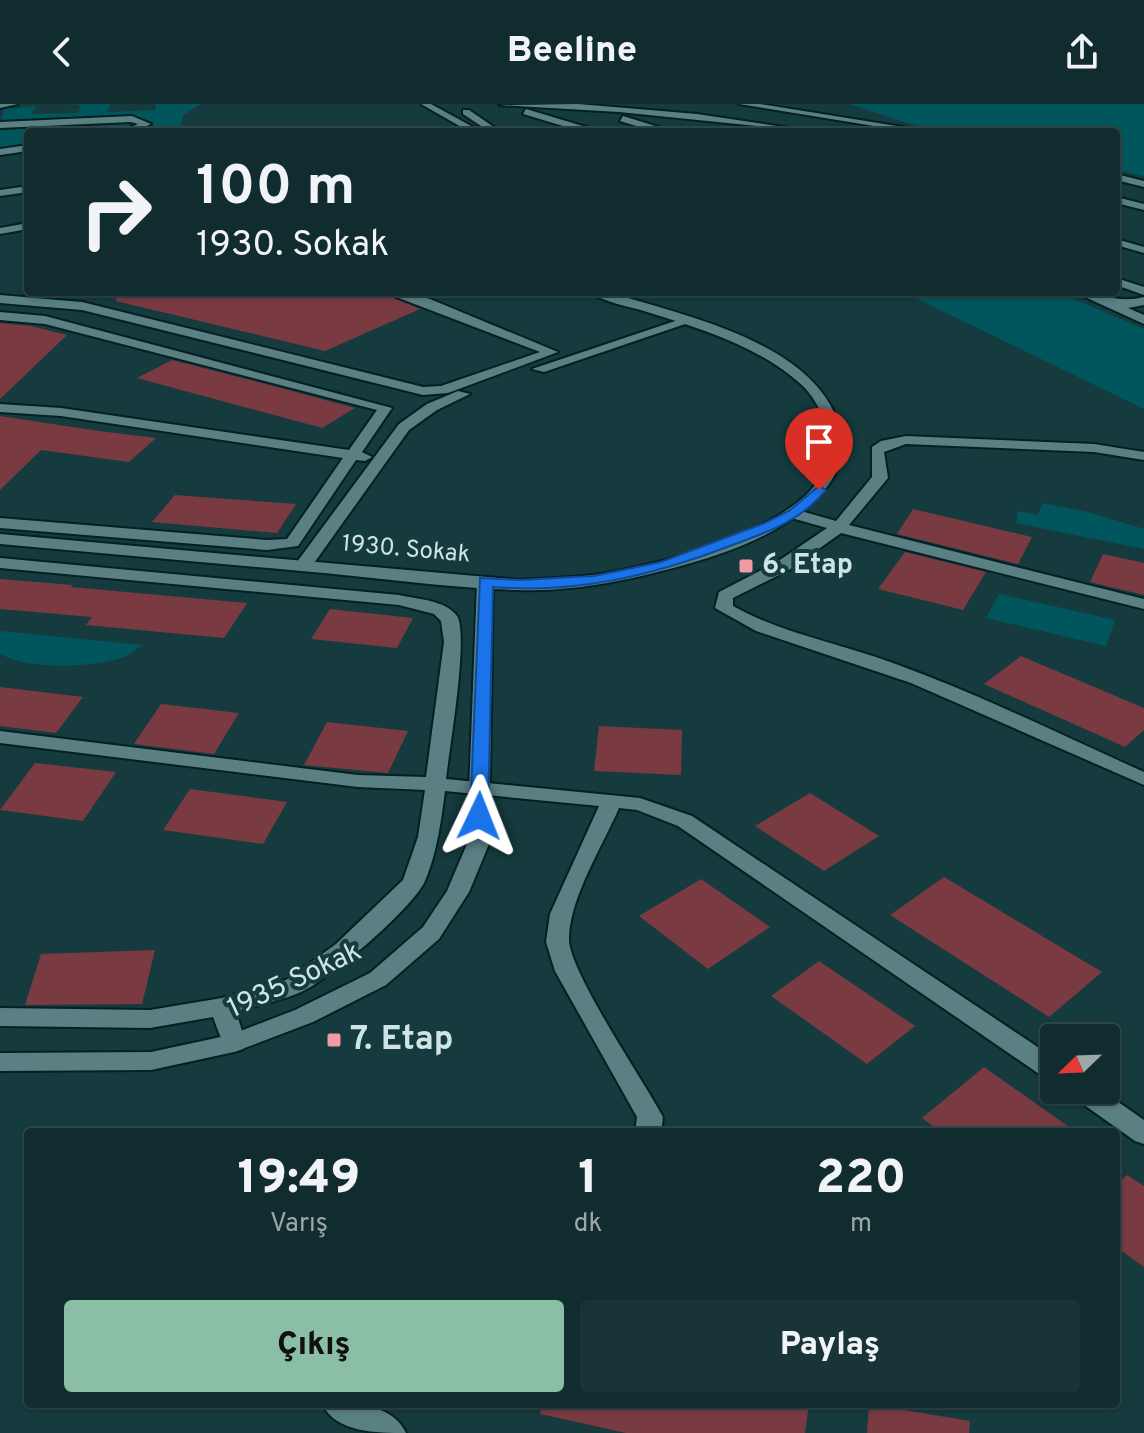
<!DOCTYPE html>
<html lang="tr">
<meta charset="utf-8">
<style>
:root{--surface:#102c2e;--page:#193436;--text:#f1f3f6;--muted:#9ca7aa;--line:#30484a;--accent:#8abfa5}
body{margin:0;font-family:Overpass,sans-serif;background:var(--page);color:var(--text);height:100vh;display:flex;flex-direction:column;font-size:30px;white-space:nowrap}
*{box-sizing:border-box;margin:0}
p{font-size:26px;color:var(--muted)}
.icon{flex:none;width:44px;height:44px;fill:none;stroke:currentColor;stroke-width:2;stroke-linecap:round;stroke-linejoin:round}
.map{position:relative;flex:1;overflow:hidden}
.drawer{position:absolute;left:24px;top:1024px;width:1096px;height:280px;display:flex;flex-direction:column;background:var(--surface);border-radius:8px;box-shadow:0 2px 6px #0004,0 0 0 2px var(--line)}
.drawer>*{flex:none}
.banner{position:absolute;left:24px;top:24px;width:1096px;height:168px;border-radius:8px;box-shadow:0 2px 6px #0004,0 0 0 2px var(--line);background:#102c2e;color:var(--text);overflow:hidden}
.needle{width:52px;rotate:247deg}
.buttons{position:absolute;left:1040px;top:920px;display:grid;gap:16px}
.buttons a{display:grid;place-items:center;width:80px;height:80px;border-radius:8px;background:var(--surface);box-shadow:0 2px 6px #0004,0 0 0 2px var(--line);font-size:40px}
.pin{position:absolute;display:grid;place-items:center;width:68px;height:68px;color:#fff;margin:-82px -34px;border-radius:50% 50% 50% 0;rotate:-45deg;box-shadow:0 0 8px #0007}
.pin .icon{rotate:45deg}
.me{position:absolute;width:88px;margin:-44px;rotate:2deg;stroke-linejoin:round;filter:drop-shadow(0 0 6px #0008)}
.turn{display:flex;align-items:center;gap:28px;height:168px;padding:0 40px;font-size:36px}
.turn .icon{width:104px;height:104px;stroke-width:2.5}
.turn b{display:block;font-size:56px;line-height:68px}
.eta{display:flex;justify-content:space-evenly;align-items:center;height:136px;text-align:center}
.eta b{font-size:48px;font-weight:800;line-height:56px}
.cta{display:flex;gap:16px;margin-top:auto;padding:16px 40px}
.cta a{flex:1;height:92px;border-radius:8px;background:var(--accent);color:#111;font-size:32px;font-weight:800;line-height:92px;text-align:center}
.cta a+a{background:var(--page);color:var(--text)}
header{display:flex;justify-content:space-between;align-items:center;height:104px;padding:0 40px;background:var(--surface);font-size:36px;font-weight:800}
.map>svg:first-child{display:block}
.green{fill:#00565c}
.building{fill:#7a3a42}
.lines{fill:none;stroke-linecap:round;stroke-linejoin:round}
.minor-casing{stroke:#042023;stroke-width:4}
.tertiary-casing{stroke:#042023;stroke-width:4}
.secondary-casing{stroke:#042023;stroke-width:4}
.minor{fill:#5a8083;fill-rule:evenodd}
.tertiary{fill:#5a8083;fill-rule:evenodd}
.secondary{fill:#5a8083;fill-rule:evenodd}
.route{fill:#1a73e8;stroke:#114b97;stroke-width:2}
.poi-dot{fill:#f49aa3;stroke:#153b3e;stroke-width:3}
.labels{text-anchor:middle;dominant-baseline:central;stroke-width:8;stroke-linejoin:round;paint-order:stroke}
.far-street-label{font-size:24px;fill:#cfe4e5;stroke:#153b3e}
.poi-label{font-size:28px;font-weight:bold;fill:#cfe4e5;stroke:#153b3e;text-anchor:start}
.street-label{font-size:28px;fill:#cfe4e5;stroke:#153b3e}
.near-poi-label{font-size:34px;font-weight:bold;fill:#cfe4e5;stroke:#153b3e;text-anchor:start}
</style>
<header><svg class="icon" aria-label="back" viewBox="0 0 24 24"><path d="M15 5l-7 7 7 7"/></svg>Beeline<svg class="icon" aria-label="share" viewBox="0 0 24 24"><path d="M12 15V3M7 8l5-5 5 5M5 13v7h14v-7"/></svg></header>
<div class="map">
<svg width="1144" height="1329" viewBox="0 0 1144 1329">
<rect width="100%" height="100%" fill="#153b3e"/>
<g class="green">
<path d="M47,0L35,2L32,10L78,9L81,1L62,0H110L108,8L155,6L156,0H201L183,11L180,28H135L154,19L137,13L0,19L5,4L0,2H10V5Z"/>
<path d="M850,0H1144V72L1116,66V28H947L907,19Z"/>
<path d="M127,17L138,21L110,28H28V42L0,46V23L1,26Z"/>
<path d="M903,188H1058L1144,225V305Z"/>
<path d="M1042,399L1092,409L1144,425V445L1016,419L1018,407L1038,411Z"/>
<path d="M999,490L1115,516L1106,542L986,514Z"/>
<path d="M0,527L142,541C137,544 131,550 126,552C97,564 25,567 0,549Z"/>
</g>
<g class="building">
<path d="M117,188H380L420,205L325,247L116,197Z"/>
<path d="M0,219L31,222L67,231L0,295Z"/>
<path d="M172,256L266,280L355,304L322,324L137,274Z"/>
<path d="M0,312L99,327L156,334L129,358L41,346L0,386Z"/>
<path d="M175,391L296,400L277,429L152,418Z"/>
<path d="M913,405L1032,433L1018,460L897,430Z"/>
<path d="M905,448L986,468L963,506L878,485Z"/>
<path d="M1103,450L1144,459V491L1090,478Z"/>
<path d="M0,475L73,481L71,483L247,499L224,534L86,521L92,513L0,505Z"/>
<path d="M330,505L413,514L397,544L311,535Z"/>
<path d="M1021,552L1144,604V626L1125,643L984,580Z"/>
<path d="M0,583L83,593L56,629L0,622Z"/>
<path d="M161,600L239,609L214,650L134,640Z"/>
<path d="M327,618L408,627L388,669L304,661Z"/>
<path d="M599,622L682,626L681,671L594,667Z"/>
<path d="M35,659L116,668L83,717L0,706Z"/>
<path d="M190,685L287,698L263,740L163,726Z"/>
<path d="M810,689L879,732L824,767L755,722Z"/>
<path d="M944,773L1102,868L1049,913L890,811Z"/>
<path d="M701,775L770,823L708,865L639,812Z"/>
<path d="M155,846L142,900L25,901L41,850Z"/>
<path d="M819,857L915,922L867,960L771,892Z"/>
<path d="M984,963L1076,1028H941L922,1014Z"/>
<path d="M1127,1071L1144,1082V1163L1116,1143V1081Z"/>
<path d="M542,1300H809L805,1329H626L540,1310Z"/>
<path d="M869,1300L970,1317L969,1329H867Z"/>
</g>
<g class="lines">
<g class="minor-casing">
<g id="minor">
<path d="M0,0H18L0,4Z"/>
<path d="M578,0L697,10L817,28L619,8L499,1Z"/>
<path d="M739,0H760L934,28H911Z"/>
<path d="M526,5L596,26L598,28H583L523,10Z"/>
<path d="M132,12L151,20L133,28H119L138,20L131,18L0,24V18Z"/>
<path d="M623,12L668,26L670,28H656L620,17Z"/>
<path d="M28,41V47L0,51V45Z"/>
<path d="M1116,70L1144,77V83L1116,76Z"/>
<path d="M1116,93L1144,100V106L1116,99Z"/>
<path d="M28,119V125L0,130V124Z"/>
<path d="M1116,135L1144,143V149L1116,141Z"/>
<path d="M383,188H403L430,195L558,248L448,289L423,291L82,206L0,199V191L82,198L423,283L441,282L540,248Z"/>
<path d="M0,208L45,212L392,304L362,348L372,353L365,357L356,356L298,442L267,446L0,424V414L267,436L287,435L343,354L61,312L0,308V300L61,304L349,346L377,306L45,220L0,216Z"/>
<path d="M681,215L691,218L544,268L532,265Z"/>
<path d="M458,287L470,290L437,306L409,326L309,466H297L295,462L297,458L399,320L427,300Z"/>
<path d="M906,332L1094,340L1144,348V356L1094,348L906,340L884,348L888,374L849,421L1144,495V505L841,429L789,466L733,494V502C783,530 839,539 893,559C979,590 1061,631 1144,668V681L911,579L756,527L715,504L719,488L777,458L827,424L788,413V407L794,405L836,417L872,373V343L881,337Z"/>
<path d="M0,454L399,491C416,495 446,496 457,512C469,531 449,647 446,675L640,694L692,712L1054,954V977L1045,974L678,722L637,706L619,704C603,741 569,795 569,835C568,866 645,979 663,1013L661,1028H635L637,1013L555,867L546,838L550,810L599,702L445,687C441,718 437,748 425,777C413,804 329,876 301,888C281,897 257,901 236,908L246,939L243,945L234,948L225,945L213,913L150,924L0,922V904L150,906L222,894L286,876L336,840L403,776L418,733L425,686L358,683L0,639V627L358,671L426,673L444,538L441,517L434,510L399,501L0,464Z"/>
<path d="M1069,986H1101L1144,1016V1040L1135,1037L1073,993Z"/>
<path d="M322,1300C351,1300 392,1298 406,1329C377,1329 336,1329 322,1300Z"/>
</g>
</g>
<g class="tertiary-casing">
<path id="tertiary" d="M485,473L493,478L489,740L469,788L439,835L386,881L313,918L234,948L151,966L0,967V949L151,948L230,931L295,906L370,869L423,823L447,787L467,740L477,478Z"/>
</g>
<g class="secondary-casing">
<g id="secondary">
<path d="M421,0H431L482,28H470Z"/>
<path d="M463,6H469L501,28H490L463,10Z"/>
<path d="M28,82V88L0,92V86Z"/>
<path d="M1116,174L1144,183V191L1116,181Z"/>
<path d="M590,188H608C684,212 820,238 841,328C849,362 825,390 800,409C769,433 729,448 691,459C635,475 576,488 518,486C446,484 373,473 301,467C201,458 100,449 0,440V430L520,476C544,474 569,474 593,471C652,463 802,426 825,364C827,359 826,351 827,346C829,320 817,292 796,276C755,241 698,224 647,208C629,202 605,199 590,188Z"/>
<path d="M1074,188C1101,188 1116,200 1144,193V201L1128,204L1144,211V220Z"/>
</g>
</g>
<use href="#minor" class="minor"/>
<use href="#tertiary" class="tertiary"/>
<use href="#secondary" class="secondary"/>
</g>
<path class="route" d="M819,382L826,386C800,418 765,429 727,443C651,472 574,490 493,483L488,712L479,718L472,716L470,712L480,474L520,476L594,472L661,458L765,419L789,407Z"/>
<g class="poi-dot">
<rect x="738" y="454" width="16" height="16" rx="4"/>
<rect x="326" y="928" width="16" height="16" rx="4"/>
</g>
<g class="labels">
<g class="far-street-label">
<text transform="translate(406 446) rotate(5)">1930. Sokak</text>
</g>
<g class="poi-label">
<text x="762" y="462">6. Etap</text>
</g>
<g class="street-label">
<text transform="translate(295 877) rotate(-25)">1935 Sokak</text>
</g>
<g class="near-poi-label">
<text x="350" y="936">7. Etap</text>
</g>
</g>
</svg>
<div class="buttons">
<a><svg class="needle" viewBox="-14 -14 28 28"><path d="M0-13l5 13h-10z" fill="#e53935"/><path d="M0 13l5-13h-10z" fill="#9ca7aa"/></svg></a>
</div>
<div class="pin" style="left:819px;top:386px;background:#d93025"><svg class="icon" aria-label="arrive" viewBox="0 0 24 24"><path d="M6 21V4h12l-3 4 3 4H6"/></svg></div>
<svg class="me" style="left:479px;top:712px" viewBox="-20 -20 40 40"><path d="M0-17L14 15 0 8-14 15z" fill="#1a73e8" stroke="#fff" stroke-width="4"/></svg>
<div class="banner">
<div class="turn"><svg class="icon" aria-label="right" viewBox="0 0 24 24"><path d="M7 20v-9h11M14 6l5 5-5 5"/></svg><div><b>100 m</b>1930. Sokak</div></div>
</div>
<section class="drawer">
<div class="eta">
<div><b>19:49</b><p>Varış</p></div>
<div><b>1</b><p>dk</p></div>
<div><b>220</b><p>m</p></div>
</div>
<div class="cta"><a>Çıkış</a><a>Paylaş</a></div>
</section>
</div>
